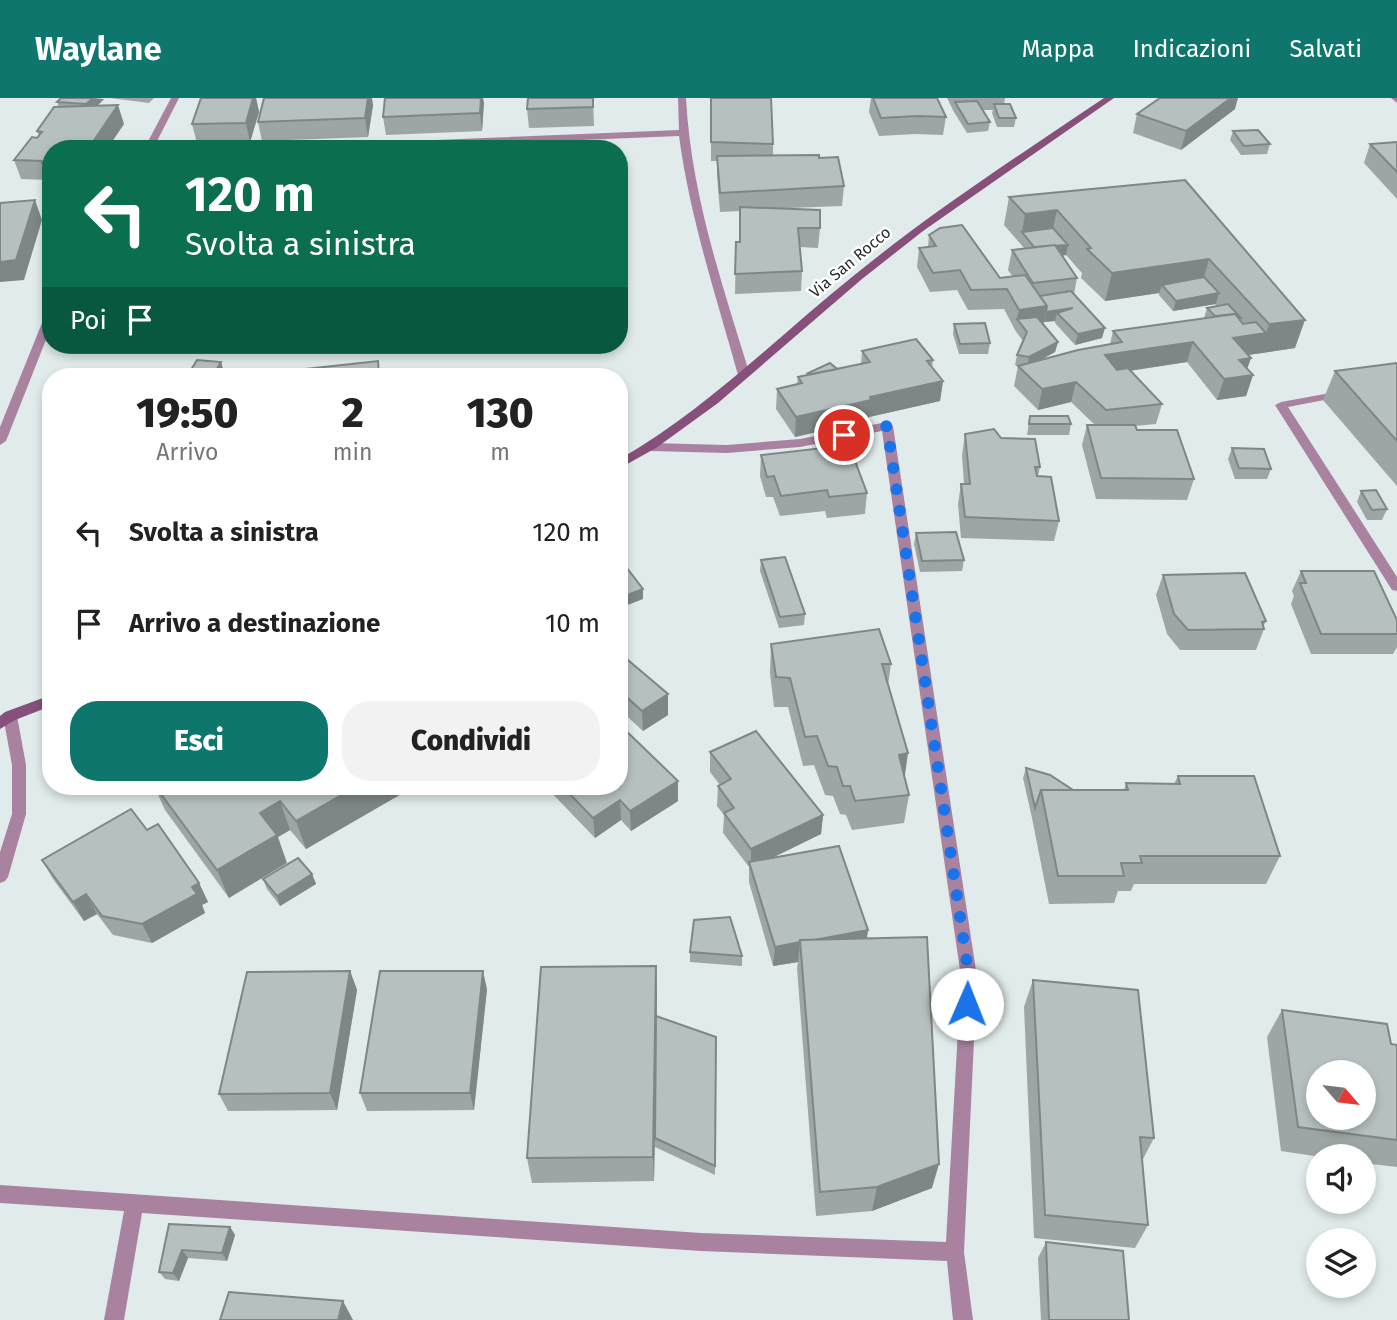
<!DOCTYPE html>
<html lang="it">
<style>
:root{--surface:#fff;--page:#f2f2f2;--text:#222;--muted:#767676;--accent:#0f766e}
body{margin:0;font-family:"Fira Sans",sans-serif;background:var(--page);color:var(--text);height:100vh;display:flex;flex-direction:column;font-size:26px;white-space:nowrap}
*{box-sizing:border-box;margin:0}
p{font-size:23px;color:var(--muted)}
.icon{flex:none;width:38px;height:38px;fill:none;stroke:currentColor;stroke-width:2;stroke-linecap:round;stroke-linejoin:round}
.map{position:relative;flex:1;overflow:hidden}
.side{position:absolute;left:42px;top:270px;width:586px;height:427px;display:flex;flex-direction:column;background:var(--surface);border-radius:28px;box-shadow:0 4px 10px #0003}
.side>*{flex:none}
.banner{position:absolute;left:42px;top:42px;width:586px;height:214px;border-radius:28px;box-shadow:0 4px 10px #0003;background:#0b6e4f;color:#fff;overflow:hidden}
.needle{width:46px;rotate:118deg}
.buttons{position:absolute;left:1306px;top:962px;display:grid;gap:14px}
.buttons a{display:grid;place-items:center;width:70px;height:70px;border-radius:50%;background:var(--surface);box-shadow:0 4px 10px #0003;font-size:35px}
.pin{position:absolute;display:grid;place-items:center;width:60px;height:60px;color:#fff;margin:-30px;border:4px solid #fff;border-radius:50%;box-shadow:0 2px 7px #0007}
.me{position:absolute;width:77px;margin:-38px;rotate:1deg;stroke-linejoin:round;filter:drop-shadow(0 0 5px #0008)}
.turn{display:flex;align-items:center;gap:24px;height:147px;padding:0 28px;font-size:32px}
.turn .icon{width:91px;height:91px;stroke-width:2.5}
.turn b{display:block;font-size:49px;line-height:60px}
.then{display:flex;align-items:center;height:66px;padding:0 28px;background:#0003;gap:14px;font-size:26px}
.eta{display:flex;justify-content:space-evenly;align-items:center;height:119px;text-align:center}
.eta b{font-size:42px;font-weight:800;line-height:49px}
.primary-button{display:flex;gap:14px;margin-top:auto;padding:14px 28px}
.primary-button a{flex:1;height:80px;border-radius:28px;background:var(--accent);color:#fff;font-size:28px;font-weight:800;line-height:80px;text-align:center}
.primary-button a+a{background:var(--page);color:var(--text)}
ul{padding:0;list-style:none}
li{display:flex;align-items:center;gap:21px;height:91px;padding:0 28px}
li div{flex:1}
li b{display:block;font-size:26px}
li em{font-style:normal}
header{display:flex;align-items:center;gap:42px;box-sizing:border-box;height:98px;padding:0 35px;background:var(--accent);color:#fff}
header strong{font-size:33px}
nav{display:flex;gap:38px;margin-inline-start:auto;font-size:24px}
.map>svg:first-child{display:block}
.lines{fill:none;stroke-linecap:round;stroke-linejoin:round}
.lane{fill:#a8829f;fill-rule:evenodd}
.street{fill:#a8829f;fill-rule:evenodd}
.secondary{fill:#86507a;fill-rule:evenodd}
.wall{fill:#9da5a5;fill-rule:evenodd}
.shaded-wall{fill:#7f8686}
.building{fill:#b6c0c0;stroke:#7f8686;stroke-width:2;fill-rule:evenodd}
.route{stroke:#1a73e8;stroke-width:12;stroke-dasharray:0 21.6}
.labels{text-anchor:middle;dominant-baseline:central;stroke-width:5;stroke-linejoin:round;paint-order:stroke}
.far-street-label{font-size:16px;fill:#292d2d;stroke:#fff}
</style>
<header>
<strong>Waylane</strong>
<nav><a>Mappa</a><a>Indicazioni</a><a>Salvati</a></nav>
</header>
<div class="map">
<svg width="1397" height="1222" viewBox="0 0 1397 1222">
<rect width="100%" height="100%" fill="#e1ebeb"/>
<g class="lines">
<path class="lane" d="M1391,0H1397V5Z"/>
<g class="street">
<path d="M171,0H179L153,51H144Z"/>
<path d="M678,0H686C691,96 722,186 750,277L744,280L738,277C716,198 690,120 679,38L361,51H284L288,48L679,32Z"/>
<path d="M51,212V229L6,343L0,347V329L46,215Z"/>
<path d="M1341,293L1345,294V298L1288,309L1397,479V493L1392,492L1275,307L1281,304Z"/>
<path d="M887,324L893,328L977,879L964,1154L973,1222H953L947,1163L701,1153L142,1115L124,1222H104L124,1113L0,1105V1087L701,1135L946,1144L961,879L882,333L800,349L727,355L651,353L645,349L651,345L727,347L800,341Z"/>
<path d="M10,613L17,618L26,667V716L8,779L5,783L0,785V754L12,716V667L3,618Z"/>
</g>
<g class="secondary">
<path d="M1104,0H1114L923,133L862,181L718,305L656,350L620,370V361C708,310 778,238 857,175C936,111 1021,56 1104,0Z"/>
<path d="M51,597V608L15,622L0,631V618L5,614Z"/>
</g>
</g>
<g class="wall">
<path d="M110,0H154L149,5Z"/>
<path d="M201,0H256L259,14L250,44L197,45L192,26Z"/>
<path d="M593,0L594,28L529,30L527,11Z"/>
<path d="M711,0L773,46V57L819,60L844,88L842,108L789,110L820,130L818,150L800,149L802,173L801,193L735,196L736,144H740V113L720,114L717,77V63H711Z"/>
<path d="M871,0H937L946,19L943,37L915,36L879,38L869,14Z"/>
<path d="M947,0H1005L1004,6L1016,20L1014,29H997L992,15L993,12H983L990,24L988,33L967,35L954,14Z"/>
<path d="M104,1L97,8L124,26L107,51H51V84H48V82L21,81L14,62L39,38L37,33L59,9L57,4Z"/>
<path d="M484,4L482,33L386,37L383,19Z"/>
<path d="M373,7L368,39L262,43L258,24Z"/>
<path d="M1235,11L1181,52L1133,35L1137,16Z"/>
<path d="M1233,33L1270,46L1267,56L1241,57L1230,42Z"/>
<path d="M1397,44V101L1364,65L1370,46Z"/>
<path d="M1185,82L1295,250L1248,257L1251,260L1247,271L1253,277L1246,298L1217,302L1187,264L1130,273L1162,306L1156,326L1135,328L1137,332L1194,381L1187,402L1096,401L1082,347L1087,327H1095L1071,304L1038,312L1014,288L1018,268H1019L1015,267L1017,257L1023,243L1015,232L1004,211L968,212L957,192L930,194L917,169L919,150L928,149L929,137L1000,180L1013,179L1008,172L1012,152L1025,151L1004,127L1009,99ZM1066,157L1082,175L1081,180L1105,203L1159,195V197L1173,213L1215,206L1217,208L1207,210L1204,220L1113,233L1110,246L1041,262L1055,254L1058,244L1043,226L1044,224L1055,223V225L1075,247L1102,240L1074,196L1077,180L1062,158Z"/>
<path d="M954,226L990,245L988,256H959L953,236Z"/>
<path d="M862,253L933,262L932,269L943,283L940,303L869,319V322L795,339L776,311L777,291L797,286L798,279L808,277V275L837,271L861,266Z"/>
<path d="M221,264L224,275L221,278H190L189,275Z"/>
<path d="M1397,265V388L1323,302L1335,273Z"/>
<path d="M1030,318L1071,326L1069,337H1027Z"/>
<path d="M965,336L1001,340L1040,369L1038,378L1059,423L1054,443L961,440L958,406L961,386H964L962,357Z"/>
<path d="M1232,350L1271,371L1267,381H1235L1228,361Z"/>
<path d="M761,357L867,395L865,416L827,420L825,413L780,418L773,399H766L760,378Z"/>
<path d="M1361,393L1387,411L1382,422H1367L1357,404Z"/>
<path d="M916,435L964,462L962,473L920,474L914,446Z"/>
<path d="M761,462L805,516L804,527L779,530L760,473Z"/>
<path d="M1301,473L1397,522V549L1393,556H1311L1291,506L1294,498L1292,493Z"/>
<path d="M1163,477L1266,523L1263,529L1264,531L1256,552H1180L1167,536L1156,497Z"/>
<path d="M771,546L891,566L888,587L904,678L909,697L904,725L852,732L846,717L840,716L833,698L825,697L814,667L803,668L788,609H774L770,575Z"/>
<path d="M620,557L668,617L643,633L620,612Z"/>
<path d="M710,654L823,717L821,736L772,760L868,832L867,840L932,1090L872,1113L816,1118L797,870L798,864L773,868L749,784V769L723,735L724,717L717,708L718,688L720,687L710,674Z"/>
<path d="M1026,670L1073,692H1124L1126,685L1174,686L1178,678L1280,758L1266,786H1134L1131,793H1118L1114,805L1049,806L1032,720L1023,680Z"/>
<path d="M678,683V703L631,733L621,722L595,740L545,688H620Z"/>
<path d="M154,688H415L306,751L290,732L278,739L229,800L165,712Z"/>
<path d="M147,732L199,785L208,804L202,807L205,815L152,845L113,837L97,816L84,823L53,781L42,762Z"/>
<path d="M312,776L316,786L280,808L267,791L263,781Z"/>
<path d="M690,854L742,858V868L690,864Z"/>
<path d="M350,873L357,892L337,1012L228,1013L219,996Z"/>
<path d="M1033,882L1154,1040L1142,1063L1148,1127L1135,1150L1034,1140L1024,909Z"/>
<path d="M487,891L474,1012L367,1013L360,995Z"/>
<path d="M657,895V918L716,939L715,1077L655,1049V1041L654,1083L532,1085L527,1060Z"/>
<path d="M1282,912L1391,946L1397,947V1069L1363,1065V1059H1321L1281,1053L1267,939Z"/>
<path d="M169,1126L230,1129L235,1137L227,1163L188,1160L179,1183L165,1181L159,1174Z"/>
<path d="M1046,1144L1129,1222H1041L1038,1160Z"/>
</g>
<g class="shaded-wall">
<path d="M93,0L104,1L89,16L86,6Z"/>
<path d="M253,0H256L259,14L250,44L246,25Z"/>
<path d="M368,0H372L373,7L368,39L365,20Z"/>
<path d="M481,0H483L484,4L482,33L480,15Z"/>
<path d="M1231,0H1238L1235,11L1181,52L1186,33Z"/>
<path d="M118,7L124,26L107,51H88Z"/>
<path d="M35,102L42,122L24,182L0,184V164Z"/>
<path d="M1057,112L1051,140L1022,134L1025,116Z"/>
<path d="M1068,147L1066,157L1034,161L1036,151Z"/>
<path d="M1209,161L1201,190L1162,187L1159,195L1105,203L1112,175Z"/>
<path d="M1219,195L1216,206L1173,213L1176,203Z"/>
<path d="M1047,208L1043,228L1017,221L1019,212Z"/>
<path d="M1073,210L1057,215L1055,223L1044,224L1046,214Z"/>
<path d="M1305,222L1295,250L1227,260L1233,240L1266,235L1269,226Z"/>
<path d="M1105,230L1102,240L1075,247L1078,236Z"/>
<path d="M1058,244L1055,254L1027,269L1029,259Z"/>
<path d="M1193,244L1187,264L1100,277L1105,257Z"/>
<path d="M1251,260L1244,279L1253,277L1246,298L1217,302L1224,281L1239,262Z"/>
<path d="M221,264L224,275L221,278H213V277Z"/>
<path d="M943,283L940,303L869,319V322L795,339L796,319L870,299Z"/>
<path d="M1076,284L1071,304L1038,312L1042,291Z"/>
<path d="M643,491V501L620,510V500Z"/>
<path d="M668,596V617L643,633L642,613Z"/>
<path d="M908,655L904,684L899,657Z"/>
<path d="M678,683V703L631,733L630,713Z"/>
<path d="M357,688H415L306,751L296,723Z"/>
<path d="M620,702L621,722L595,740L593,720Z"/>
<path d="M280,703L290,732L278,739L287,765L229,800L217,772L260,715Z"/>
<path d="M823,717L821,736L751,770V751Z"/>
<path d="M312,776L316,786L280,808L277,798Z"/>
<path d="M199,785L208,804L202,807L205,815L152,845L142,826L192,789Z"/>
<path d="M86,796L97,816L84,823L73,804Z"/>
<path d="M868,832L865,851L800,844Z"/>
<path d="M800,845L798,864L773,868L775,849Z"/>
<path d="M656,868L657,895L654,1083L653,1059Z"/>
<path d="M350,873L357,892L337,1012L330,995Z"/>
<path d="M483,873L487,891L474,1012L470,995Z"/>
<path d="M939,1066L932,1090L872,1113L877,1089Z"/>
<path d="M230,1129L235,1137L227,1163L222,1155Z"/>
<path d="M182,1152L188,1160L179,1183L173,1175Z"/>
<path d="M343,1203L353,1222H338Z"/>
</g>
<g class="building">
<path d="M61,0H93L86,6L57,4Z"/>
<path d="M201,0H253L246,25L192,26Z"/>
<path d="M264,0H368L365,20L258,24Z"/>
<path d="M385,0H481L480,15L383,19Z"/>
<path d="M528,0H593V9L527,11Z"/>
<path d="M711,0H771L773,46L711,44Z"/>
<path d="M873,0H937L946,19L917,18L881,20Z"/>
<path d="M1160,0H1231L1186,33L1137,16Z"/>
<path d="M977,3L990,24L968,26L955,4Z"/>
<path d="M994,6H1010L1016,20H999Z"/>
<path d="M118,7L88,51H51V65H42L43,63L14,62L32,39L37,40L42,34L37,33L54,9Z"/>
<path d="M1258,32L1270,46L1244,48L1233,33Z"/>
<path d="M1397,44V74L1370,46Z"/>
<path d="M819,57V60L838,59L844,88L720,95L717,58Z"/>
<path d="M1185,82L1305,222L1269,226L1209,161L1112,175L1087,151L1091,150L1057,112L1025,116L1009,99Z"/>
<path d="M35,102L16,162L0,164V105Z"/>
<path d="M740,109L820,112V130H798L802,173L735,176L736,144H740Z"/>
<path d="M962,127L1000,180L1025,177L1047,208L1019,212L1007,191L971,192L960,172L933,175L919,150L936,148L929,137L940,130Z"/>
<path d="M1053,130L1068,147L1034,149L1022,134Z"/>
<path d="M1055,147L1077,180L1033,185L1012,152Z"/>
<path d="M1204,179L1219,195L1176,203L1162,187Z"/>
<path d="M1071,193L1105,230L1078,236L1057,215L1073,210L1046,214L1047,208L1040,198Z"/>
<path d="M1228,206L1241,220H1239L1235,216L1215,218L1207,210Z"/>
<path d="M1235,216L1243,226L1256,224L1266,235L1233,240L1251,260L1239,262L1253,277L1224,281L1193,244L1105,257L1117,272L1128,270L1162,306L1106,312L1076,284L1042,291L1018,268L1078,252L1122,244L1113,233Z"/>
<path d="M1037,219L1058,244L1029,259L1017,257L1027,234L1017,221Z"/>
<path d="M985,225L990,245L960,246L954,226Z"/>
<path d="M916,241L933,262L927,263L943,283L870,299L871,302L796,319L777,291L802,285L798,279L870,264L862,253Z"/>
<path d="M197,262L221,264L213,277L189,275Z"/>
<path d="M378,263L379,278H307L306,271Z"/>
<path d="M830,265L837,271L811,276L808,275Z"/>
<path d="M1397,265V343L1335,273Z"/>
<path d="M1030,318H1068L1071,326H1029Z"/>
<path d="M1087,327H1135L1137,332H1177L1194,381L1101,380Z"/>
<path d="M994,331L1001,340L1035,341L1040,369H1035L1037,378L1051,379L1059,423L965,419L961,386H970L965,336Z"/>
<path d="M849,347L867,395L829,399L827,392L781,398L774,378L767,379L761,357Z"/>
<path d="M1232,350L1264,351L1271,371L1239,370Z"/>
<path d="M1376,392L1387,411L1372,412L1361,393Z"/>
<path d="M956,434L964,462L922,463L916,435Z"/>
<path d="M785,459L805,516L780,519L761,462Z"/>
<path d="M620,461L643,491L620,500Z"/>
<path d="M1301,473H1374L1397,522V536H1321L1300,485H1306Z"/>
<path d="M1245,475L1266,523L1262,524L1264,531L1188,532L1174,516L1163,477Z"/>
<path d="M879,531L891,566H882L908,655L899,657L909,697L855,703L850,688H843L837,669L828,668L817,638L805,639L790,580L776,579L771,546Z"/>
<path d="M620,557H622L668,596L642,613L620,593Z"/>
<path d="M620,627L678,683L630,713L620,702L593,720L562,688H620Z"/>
<path d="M756,633L823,717L751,751L724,715L734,710L718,688L731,681L710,654Z"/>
<path d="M1026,670L1050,677L1073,692H1041L1035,710Z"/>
<path d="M1178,678H1254L1280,758H1140L1142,765H1121L1124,778H1058L1041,692H1128L1126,685L1180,686Z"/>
<path d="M155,688H357L296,723L280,703L260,715L277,737L217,772Z"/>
<path d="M131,711L147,732L158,726L199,785L192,789L197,796L142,826L102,818L86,796L73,804L42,762Z"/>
<path d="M839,748L868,832L814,842H800V844L775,849L749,764Z"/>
<path d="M298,760L312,776L277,798L263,781Z"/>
<path d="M730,819L742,858L690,854L694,822Z"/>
<path d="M927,839L939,1066L877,1089L820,1094L800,842Z"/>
<path d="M656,868L653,1059L527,1060L541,869Z"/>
<path d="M350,873L330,995L219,996L247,874Z"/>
<path d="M380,873H483L470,995H360Z"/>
<path d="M1033,882L1138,892L1154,1040L1140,1039L1148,1127L1045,1117Z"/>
<path d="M1282,912L1387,926L1391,946L1397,947V1042L1298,1029ZM1318,975H1363V1020H1318Z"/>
<path d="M656,918L716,939L715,1068L655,1040Z"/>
<path d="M169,1126L230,1129L222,1155L182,1152L173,1175L159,1174Z"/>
<path d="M1046,1144L1123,1153L1129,1222H1049Z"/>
<path d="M229,1194L343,1203L338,1222H220Z"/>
</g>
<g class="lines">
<path class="route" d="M844,337L887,328L969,879L967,906"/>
</g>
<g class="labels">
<g class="far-street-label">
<text transform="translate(850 164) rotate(-40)">Via San Rocco</text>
</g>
</g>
</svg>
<div class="buttons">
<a><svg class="needle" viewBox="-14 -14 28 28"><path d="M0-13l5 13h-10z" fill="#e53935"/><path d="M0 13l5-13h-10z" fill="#767676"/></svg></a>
<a><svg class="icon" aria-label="sound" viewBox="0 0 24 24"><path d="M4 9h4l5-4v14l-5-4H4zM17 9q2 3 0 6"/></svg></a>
<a><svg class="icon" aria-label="layers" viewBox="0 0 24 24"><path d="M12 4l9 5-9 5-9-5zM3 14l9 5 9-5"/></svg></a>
</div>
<div class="pin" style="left:844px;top:337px;background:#d93025"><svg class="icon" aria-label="arrive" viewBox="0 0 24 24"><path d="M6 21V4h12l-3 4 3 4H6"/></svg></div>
<svg class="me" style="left:967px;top:906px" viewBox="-20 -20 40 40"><circle r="19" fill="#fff"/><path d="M0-13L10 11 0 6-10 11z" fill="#1a73e8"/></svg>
<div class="banner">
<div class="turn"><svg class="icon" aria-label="left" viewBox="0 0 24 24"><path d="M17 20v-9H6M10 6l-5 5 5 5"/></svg><div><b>120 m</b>Svolta a sinistra</div></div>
<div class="then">Poi<svg class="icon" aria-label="arrive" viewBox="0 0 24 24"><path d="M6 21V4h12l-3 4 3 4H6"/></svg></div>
</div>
<section class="side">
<div class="eta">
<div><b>19:50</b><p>Arrivo</p></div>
<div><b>2</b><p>min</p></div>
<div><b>130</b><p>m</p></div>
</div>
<ul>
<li><svg class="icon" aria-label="left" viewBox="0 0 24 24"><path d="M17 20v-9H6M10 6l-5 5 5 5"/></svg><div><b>Svolta a sinistra</b></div><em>120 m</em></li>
<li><svg class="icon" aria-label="arrive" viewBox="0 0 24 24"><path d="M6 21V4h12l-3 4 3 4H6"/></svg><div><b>Arrivo a destinazione</b></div><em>10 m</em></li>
</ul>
<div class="primary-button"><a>Esci</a><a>Condividi</a></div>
</section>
</div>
